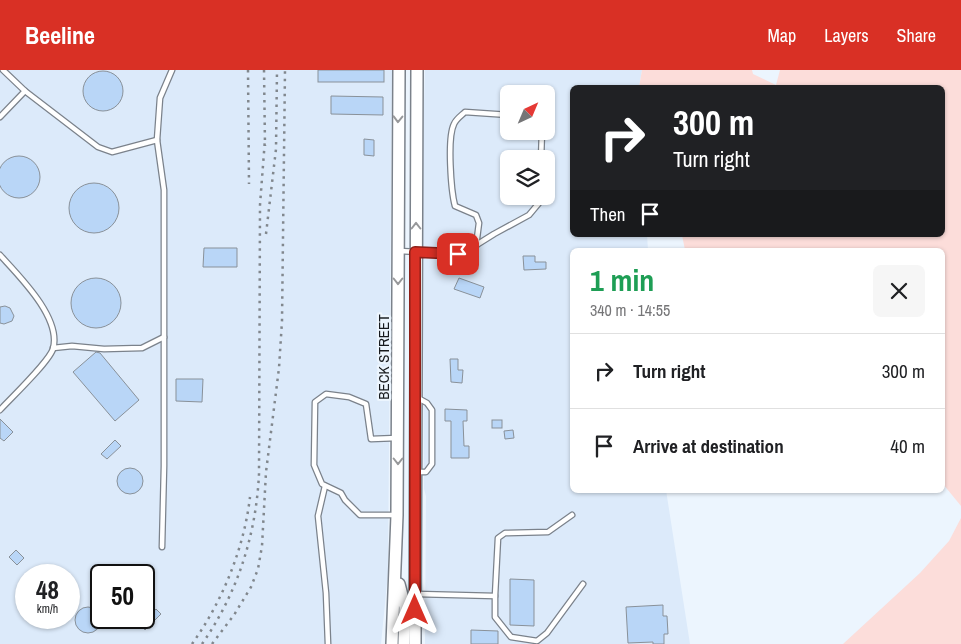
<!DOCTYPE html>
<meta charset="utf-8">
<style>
:root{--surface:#fff;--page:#f6f6f6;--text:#202124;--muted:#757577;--line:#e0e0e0;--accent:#d93025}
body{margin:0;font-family:"Archivo Narrow",sans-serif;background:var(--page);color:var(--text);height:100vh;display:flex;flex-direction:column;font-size:19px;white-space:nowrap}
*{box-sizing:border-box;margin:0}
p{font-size:16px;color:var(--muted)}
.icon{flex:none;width:28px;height:28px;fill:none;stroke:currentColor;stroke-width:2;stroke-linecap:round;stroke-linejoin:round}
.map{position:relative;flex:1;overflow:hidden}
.panel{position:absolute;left:570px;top:178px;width:375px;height:245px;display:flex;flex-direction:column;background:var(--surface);border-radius:8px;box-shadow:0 1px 4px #0004}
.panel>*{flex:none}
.guide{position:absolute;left:570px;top:15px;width:375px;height:152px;border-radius:8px;box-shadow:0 1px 4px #0004;background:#202124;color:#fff;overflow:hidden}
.needle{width:32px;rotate:44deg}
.fabs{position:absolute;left:500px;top:15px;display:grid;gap:10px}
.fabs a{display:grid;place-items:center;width:55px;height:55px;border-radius:8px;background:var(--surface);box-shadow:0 1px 4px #0004;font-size:25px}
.speed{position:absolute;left:15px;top:494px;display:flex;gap:10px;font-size:25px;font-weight:700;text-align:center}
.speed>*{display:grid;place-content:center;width:65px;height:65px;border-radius:50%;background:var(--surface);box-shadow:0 1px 4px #0004;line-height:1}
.speed small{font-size:12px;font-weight:400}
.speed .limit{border:2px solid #111;border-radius:8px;background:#fff;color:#111}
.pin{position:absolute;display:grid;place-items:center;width:42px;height:42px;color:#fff;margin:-21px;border-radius:10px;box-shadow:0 2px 8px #0006}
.me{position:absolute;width:55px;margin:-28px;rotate:0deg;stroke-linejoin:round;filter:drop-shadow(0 0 4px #0008)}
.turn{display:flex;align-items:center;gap:18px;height:105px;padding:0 20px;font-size:22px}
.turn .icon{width:65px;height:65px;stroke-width:2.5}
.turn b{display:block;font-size:35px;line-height:42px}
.then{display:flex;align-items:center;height:48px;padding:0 20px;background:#0003;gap:10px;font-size:19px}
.round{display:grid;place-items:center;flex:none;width:52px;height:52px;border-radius:8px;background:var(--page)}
.headline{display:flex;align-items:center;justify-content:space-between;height:85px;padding:0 20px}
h1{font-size:30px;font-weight:800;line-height:38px;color:#1e9e55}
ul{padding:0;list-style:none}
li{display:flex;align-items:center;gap:15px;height:75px;padding:0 20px;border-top:1px solid var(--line)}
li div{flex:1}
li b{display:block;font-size:19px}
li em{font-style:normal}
header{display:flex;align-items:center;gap:30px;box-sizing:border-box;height:70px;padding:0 25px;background:var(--accent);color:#fff}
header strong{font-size:24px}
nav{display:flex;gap:28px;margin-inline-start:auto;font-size:18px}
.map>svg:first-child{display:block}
.built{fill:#dceafa;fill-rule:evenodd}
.green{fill:#fcddda}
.building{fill:#b9d6f7;stroke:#899199}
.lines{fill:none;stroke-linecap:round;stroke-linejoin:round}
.service-casing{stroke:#7b828b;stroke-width:7}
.secondary-casing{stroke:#7b828b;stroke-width:14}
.service{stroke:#fff;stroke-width:4.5}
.secondary{stroke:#fff;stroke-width:11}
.rail{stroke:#81878d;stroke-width:2.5;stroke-dasharray:2.5 5;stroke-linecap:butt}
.oneway{stroke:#97989a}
.route-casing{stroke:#8d1f18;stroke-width:12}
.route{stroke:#d93025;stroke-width:9}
.labels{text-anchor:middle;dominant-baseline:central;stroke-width:4.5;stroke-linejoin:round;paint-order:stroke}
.street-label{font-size:15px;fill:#171a1e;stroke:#ecf5fe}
</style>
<header>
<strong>Beeline</strong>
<nav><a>Map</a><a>Layers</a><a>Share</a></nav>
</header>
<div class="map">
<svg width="961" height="574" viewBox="0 0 961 574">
<rect width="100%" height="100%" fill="#ecf5fe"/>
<g class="built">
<path d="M0,0H392L388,503L381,574H0ZM26,505H69V548H26ZM101,505H144V548H101Z"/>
<path d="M425,0H642L639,17L572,18V165H647L648,180H572V420H666L690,574H425L426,426L424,419L422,103ZM509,24H546V61H509ZM509,89H546V126H509Z"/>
</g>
<g class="green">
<path d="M642,0H752L753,4L776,15L780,0H961V436L943,414L942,180H685L682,165H942V18L639,17Z"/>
<path d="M961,448V574H843L920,503L949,471Z"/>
</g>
<g class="building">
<rect x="318" y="0" width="66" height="12"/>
<circle cx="103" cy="21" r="20"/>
<path d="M331,26L383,27V45L331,44Z"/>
<path d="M364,69L374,70V86L364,85Z"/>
<circle cx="19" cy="107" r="21"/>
<circle cx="94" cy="138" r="25"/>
<path d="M204,178H237V197H203Z"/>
<path d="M523,186H535V192H546V199L524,200Z"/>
<path d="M459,208L484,217L480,228L454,219Z"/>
<circle cx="96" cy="233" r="25"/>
<path d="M5,236L10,238L14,246L12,251L4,254L0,253V237Z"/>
<path d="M96,282L100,283L139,330L115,351L73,302Z"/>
<path d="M450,289H458V300H463L462,313L451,312Z"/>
<path d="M176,309H203L202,332L176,331Z"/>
<path d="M445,339L467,340V351H463L464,376H469V388H451V351H445Z"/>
<path d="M0,349L13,362L4,371L0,368Z"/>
<rect x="492" y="350" width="10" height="8"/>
<path d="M513,360L514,368L505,369L504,361Z"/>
<path d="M115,370L121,376L107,389L101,384Z"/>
<circle cx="130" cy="411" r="13"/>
<path d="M16,480L24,488L17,495L9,487Z"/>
<path d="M510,509L534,510V556L510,555Z"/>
<path d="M663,535V546H667L668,564H664V574H653V572L628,573L626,537Z"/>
<circle cx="88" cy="550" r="13"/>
<path d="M156,539L161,544L145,560L141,555Z"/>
<path d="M471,560L498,561V574H471Z"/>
</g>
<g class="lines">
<g class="service-casing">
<g id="service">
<path d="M3,0L25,21L98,77L112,82L157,70"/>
<path d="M0,47L25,21"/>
<path d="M541,89L542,61"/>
<path d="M476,176L479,153L476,145L455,136C451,121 447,68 454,54C456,49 462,45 465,42L509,45"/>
<path d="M399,181L462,184L494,164L529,145L539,133V126"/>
<path d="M0,185C19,206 62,248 53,279C48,293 12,327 0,340"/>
<path d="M53,278L72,276L104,279L142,278L164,267"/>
<path d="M416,327L427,333L432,340V394L426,402H417"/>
<path d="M397,368L371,369L366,334L349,327L326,324L315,332L314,395L322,414L341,423L345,430L360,445H397"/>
<path d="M325,416L318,446L326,523L328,574"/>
<path d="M162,477L164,396V120L157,70L160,28L172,0"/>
<path d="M417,524L495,526L498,468L505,463L548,462L572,445"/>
<path d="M495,526V547L511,567L537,571L547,563L583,514"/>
</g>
</g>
<g class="secondary-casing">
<g id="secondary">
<path d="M399,514L405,537L404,574"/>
<path d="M392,574L397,445L399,0"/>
<path d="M415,574L417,0"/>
</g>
</g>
<use href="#service" class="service"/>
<use href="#secondary" class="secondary"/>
<g class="rail">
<path d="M248,0L249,114"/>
<path d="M264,0L265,76"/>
<path d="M266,164L276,79L277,0"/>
<path d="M192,574C222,532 244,479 250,427"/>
<path d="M202,574C237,524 256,466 259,404L260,135L265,69"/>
<path d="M212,574L234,545L251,517L258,499L262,476L266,402L279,298L282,251L285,0"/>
</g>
</g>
<defs><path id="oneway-chevron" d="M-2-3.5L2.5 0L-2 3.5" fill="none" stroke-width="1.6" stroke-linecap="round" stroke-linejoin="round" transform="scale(1.25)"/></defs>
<g class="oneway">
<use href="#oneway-chevron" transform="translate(398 49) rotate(91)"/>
<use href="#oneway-chevron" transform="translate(416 156) rotate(-90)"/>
<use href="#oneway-chevron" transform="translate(398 211) rotate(90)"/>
<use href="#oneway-chevron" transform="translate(398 391) rotate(90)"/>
</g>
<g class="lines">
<g class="route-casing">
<path id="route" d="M415,540V182L458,184"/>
</g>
<use href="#route" class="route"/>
</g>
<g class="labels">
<g class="street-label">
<text transform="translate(383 287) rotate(-90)">BECK STREET</text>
</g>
</g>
</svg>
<div class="fabs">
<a><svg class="needle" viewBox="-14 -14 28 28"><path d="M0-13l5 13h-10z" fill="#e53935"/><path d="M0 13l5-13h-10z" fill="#757577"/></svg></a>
<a><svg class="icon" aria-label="layers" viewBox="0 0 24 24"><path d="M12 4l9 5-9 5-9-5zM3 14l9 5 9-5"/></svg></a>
</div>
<div class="speed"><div>48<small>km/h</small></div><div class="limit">50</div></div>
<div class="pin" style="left:458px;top:184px;background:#d93025"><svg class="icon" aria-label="arrive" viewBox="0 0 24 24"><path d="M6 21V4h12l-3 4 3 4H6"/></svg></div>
<svg class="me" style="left:415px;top:540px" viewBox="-20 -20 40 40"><path d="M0-17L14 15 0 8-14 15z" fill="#d93025" stroke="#fff" stroke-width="4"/></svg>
<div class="guide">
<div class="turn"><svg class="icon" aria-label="right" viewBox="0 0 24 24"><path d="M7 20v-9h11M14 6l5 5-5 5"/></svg><div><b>300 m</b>Turn right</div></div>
<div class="then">Then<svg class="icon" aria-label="arrive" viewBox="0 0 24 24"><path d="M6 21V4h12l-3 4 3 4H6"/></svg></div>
</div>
<section class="panel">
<div class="headline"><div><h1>1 min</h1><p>340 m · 14:55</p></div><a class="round"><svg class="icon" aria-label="close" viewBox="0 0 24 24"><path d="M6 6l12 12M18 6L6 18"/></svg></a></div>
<ul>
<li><svg class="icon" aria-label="right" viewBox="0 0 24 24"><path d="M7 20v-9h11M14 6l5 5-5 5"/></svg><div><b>Turn right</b></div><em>300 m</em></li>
<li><svg class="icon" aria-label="arrive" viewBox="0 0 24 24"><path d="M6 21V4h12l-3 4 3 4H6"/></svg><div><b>Arrive at destination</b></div><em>40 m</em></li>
</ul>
</section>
</div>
